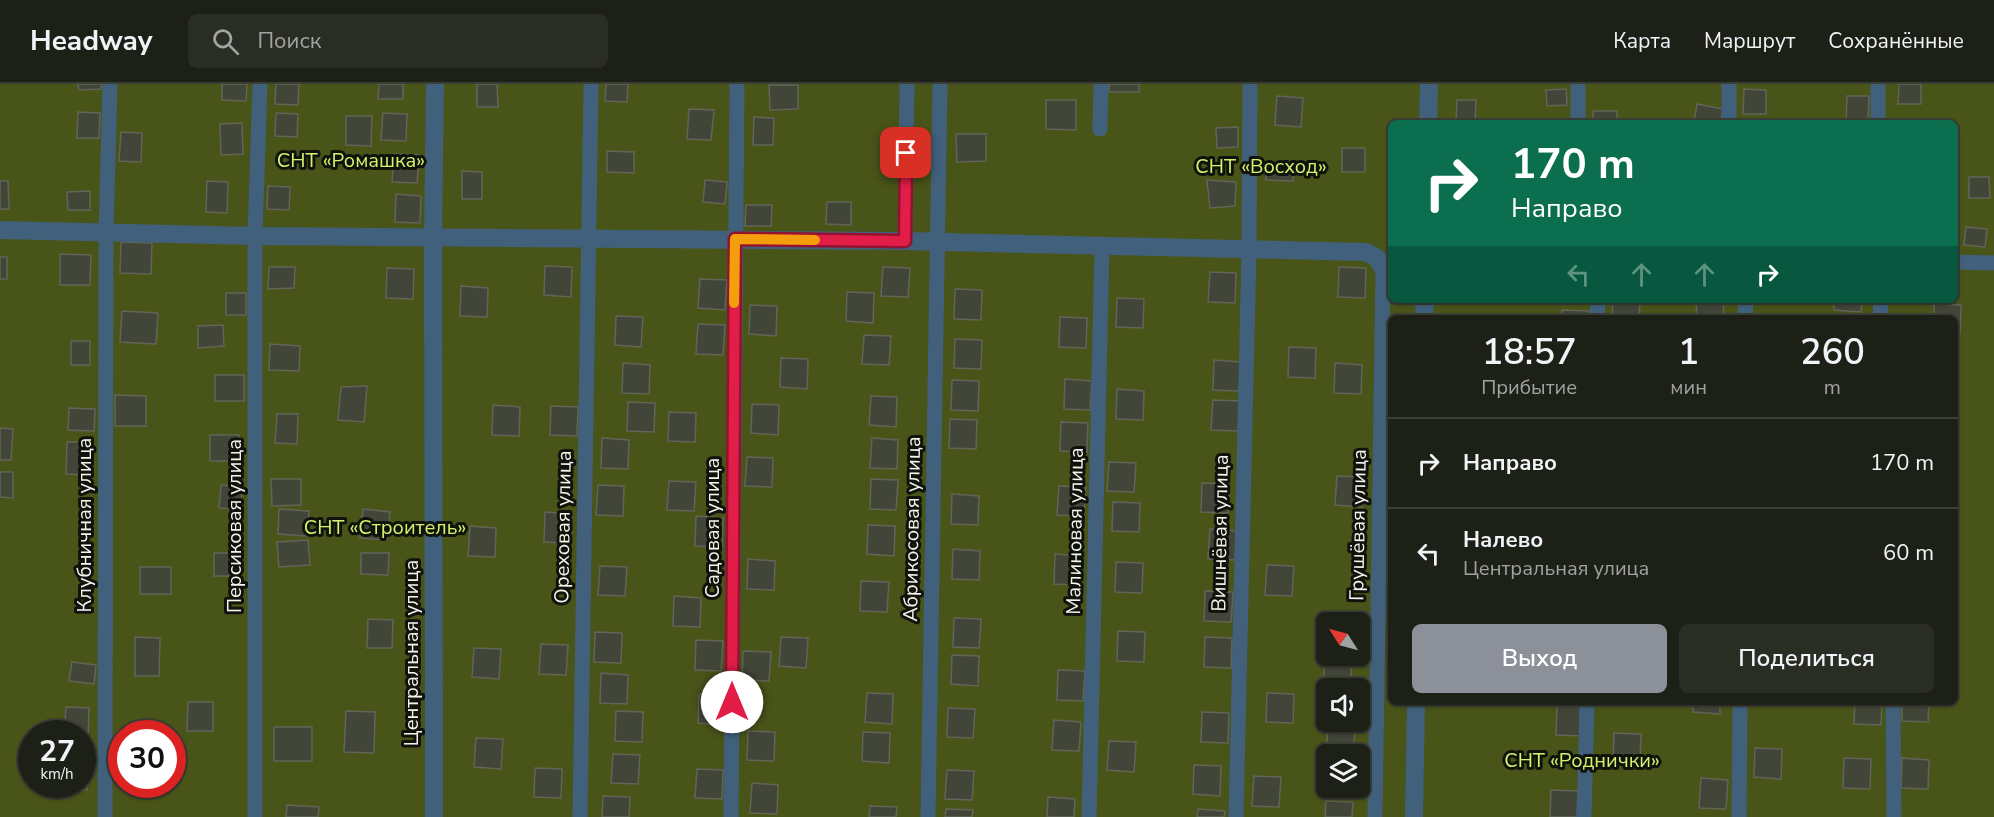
<!DOCTYPE html>
<html lang="ru">
<meta charset="utf-8">
<style>
:root{--surface:#1d2016;--page:#2a2d23;--text:#f1f3f6;--muted:#a0a3a1;--line:#3b3e35;--accent:#8c9099}
body{margin:0;font-family:"Nunito Sans",sans-serif;background:var(--page);color:var(--text);height:100vh;display:flex;flex-direction:column;font-size:22px;white-space:nowrap}
*{box-sizing:border-box;margin:0}
p{font-size:20px;color:var(--muted)}
.icon{flex:none;width:33px;height:33px;fill:none;stroke:currentColor;stroke-width:2;stroke-linecap:round;stroke-linejoin:round}
.map{position:relative;flex:1;overflow:hidden}
.sheet{position:absolute;left:1388px;top:231px;width:570px;height:390px;display:flex;flex-direction:column;background:var(--surface);border-radius:9px;box-shadow:0 2px 4px #0004,0 0 0 2px var(--line)}
.sheet>*{flex:none}
.top-card{position:absolute;left:1388px;top:36px;width:570px;height:183px;border-radius:9px;box-shadow:0 2px 4px #0004,0 0 0 2px var(--line);background:#0b6e4f;color:#fff;overflow:hidden}
.needle{width:39px;rotate:306deg}
.buttons{position:absolute;left:1316px;top:528px;display:grid;gap:12px}
.buttons a{display:grid;place-items:center;width:54px;height:54px;border-radius:9px;background:var(--surface);box-shadow:0 2px 4px #0004,0 0 0 2px var(--line);font-size:30px}
.speed{position:absolute;left:18px;top:636px;display:flex;gap:12px;font-size:30px;font-weight:700;text-align:center}
.speed>*{display:grid;place-content:center;width:78px;height:78px;border-radius:50%;background:var(--surface);box-shadow:0 2px 4px #0004,0 0 0 2px var(--line);line-height:1}
.speed small{font-size:15px;font-weight:400}
.speed .limit{border:9px solid #d22;background:#fff;color:#111}
.pin{position:absolute;display:grid;place-items:center;width:51px;height:51px;color:#fff;margin:-26px;border-radius:12px;box-shadow:0 3px 9px #0006}
.me{position:absolute;width:66px;margin:-33px;rotate:0deg;stroke-linejoin:round;filter:drop-shadow(0 0 4px #0008)}
.turn{display:flex;align-items:center;gap:21px;height:126px;padding:0 24px;font-size:27px}
.turn .icon{width:78px;height:78px;stroke-width:2.5}
.turn b{display:block;font-size:42px;line-height:51px}
.lanes{display:flex;align-items:center;height:57px;padding:0 24px;background:#0003;justify-content:center;gap:30px;direction:ltr}
.lanes .off{opacity:.35}
.eta{display:flex;justify-content:space-evenly;align-items:center;height:102px;text-align:center}
.eta b{font-size:36px;font-weight:600;line-height:42px}
.cta{display:flex;gap:12px;margin-top:auto;padding:12px 24px}
.cta a{flex:1;height:69px;border-radius:9px;background:var(--accent);color:#fff;font-size:24px;font-weight:600;line-height:69px;text-align:center}
.cta a+a{background:var(--page);color:var(--text)}
ul{padding:0;list-style:none}
li{display:flex;align-items:center;gap:18px;height:90px;padding:0 24px;border-top:2px solid var(--line)}
li div{flex:1}
li b{display:block;font-size:22px}
li em{font-style:normal}
header{display:flex;align-items:center;gap:36px;box-sizing:border-box;height:84px;padding:0 30px;background:var(--surface);border-bottom:2px solid var(--line)}
header strong{font-size:28px}
nav{display:flex;gap:33px;margin-inline-start:auto;font-size:21px}
.search{width:420px;height:54px;background:var(--page);display:flex;align-items:center;gap:15px;box-sizing:border-box;padding:0 21px;border-radius:9px;color:var(--muted);font-size:22px}
.map>svg:first-child{display:block}
.green{fill:#495419;fill-rule:evenodd}
.building{fill:#424638;stroke:#616557;stroke-width:1.5}
.lines{fill:none;stroke-linecap:round;stroke-linejoin:round}
.minor{stroke:#40607c;stroke-width:15}
.tertiary{stroke:#40607c;stroke-width:18}
.route-casing{stroke:#92132f;stroke-width:15}
.route{stroke:#e11d48;stroke-width:10}
.slow{stroke:#f59e0b;stroke-width:10}
.labels{text-anchor:middle;dominant-baseline:central;stroke-width:6;stroke-linejoin:round;paint-order:stroke}
.park-label{font-size:20px;fill:#d7f16d;stroke:#10120c}
.street-label{font-size:20px;fill:#f3f5ed;stroke:#10120c}
</style>
<header>
<strong>Headway</strong>
<div class="search"><svg class="icon" aria-label="search" viewBox="0 0 24 24"><circle cx="10" cy="10" r="6"/><path d="M15 15l6 6"/></svg>Поиск</div>
<nav><a>Карта</a><a>Маршрут</a><a>Сохранённые</a></nav>
</header>
<div class="map">
<svg width="1994" height="733" viewBox="0 0 1994 733">
<rect width="100%" height="100%" fill="#272a1d"/>
<path class="green" d="M0,0H1994V733H0ZM1390,39H1954V216H1390ZM1390,234H1954V618H1390ZM1326,538H1359V572H1326ZM1326,604H1359V638H1326ZM32,650H82V700H32ZM122,650H172V700H122ZM1326,670H1359V704H1326Z"/>
<g class="building">
<path d="M78,0H101V5L79,6Z"/>
<path d="M222,0H247L246,17L222,16Z"/>
<path d="M276,0H299L298,21L275,20Z"/>
<path d="M379,0H403V15H378Z"/>
<path d="M477,0H497L498,23H477Z"/>
<path d="M606,0H628L627,18L605,17Z"/>
<rect x="1109" y="0" width="30" height="8"/>
<path d="M1899,0H1921V20H1898Z"/>
<path d="M769,1H798V25L770,26Z"/>
<path d="M1566,5L1567,21L1547,22L1546,6Z"/>
<path d="M1744,5L1766,6V30H1743Z"/>
<path d="M1277,12L1303,14L1301,43L1275,41Z"/>
<path d="M1847,12H1869L1868,39H1846Z"/>
<path d="M1046,16H1076V46L1046,45Z"/>
<path d="M1457,16H1476L1475,39H1456Z"/>
<path d="M1697,20L1723,25L1721,39H1694Z"/>
<path d="M689,25L714,26L711,56L687,55Z"/>
<rect x="1593" y="27" width="24" height="12"/>
<path d="M78,28L100,29L99,54H77Z"/>
<path d="M276,29L298,30L297,53L275,52Z"/>
<path d="M383,29L407,30L406,57L381,56Z"/>
<path d="M346,32H372L371,62L346,61Z"/>
<path d="M754,33L774,34L773,61H753Z"/>
<path d="M242,39L243,70L221,71L220,40Z"/>
<path d="M1238,43V63L1217,64L1216,44Z"/>
<path d="M121,48L142,49L141,78L119,77Z"/>
<path d="M956,50H986V77L957,78Z"/>
<rect x="1342" y="64" width="23" height="24"/>
<path d="M607,67L634,68V89L607,88Z"/>
<path d="M394,70L419,71L417,99L392,98Z"/>
<path d="M1266,80H1293V97L1266,96Z"/>
<path d="M462,87L482,88V115H462Z"/>
<path d="M1969,93H1989L1990,114H1969Z"/>
<path d="M705,96L727,98L725,120L703,118Z"/>
<path d="M1207,96L1236,98L1235,122L1210,124Z"/>
<path d="M0,97H8L9,125H0Z"/>
<path d="M207,97L228,98L227,129L206,128Z"/>
<path d="M268,102L290,103L289,126L267,125Z"/>
<path d="M90,107V126H68L67,108Z"/>
<path d="M396,110L421,112L420,139L395,138Z"/>
<path d="M827,118H851V141L826,140Z"/>
<path d="M746,121H772L771,142H745Z"/>
<path d="M1966,143L1987,145L1985,163L1964,161Z"/>
<path d="M121,158L152,159L151,190L120,189Z"/>
<path d="M60,170L91,171L90,201H60Z"/>
<rect x="0" y="173" width="7" height="22"/>
<path d="M545,182L572,183L571,213L544,211Z"/>
<path d="M269,183H295L294,204L268,205Z"/>
<path d="M883,183L910,184L908,213L881,212Z"/>
<path d="M1339,183L1366,184L1365,214L1338,213Z"/>
<path d="M387,184L414,185L413,215L386,214Z"/>
<path d="M1210,188L1236,189L1235,219L1208,218Z"/>
<path d="M700,195L727,196L725,226L698,224Z"/>
<path d="M461,202L488,204L487,233L460,232Z"/>
<path d="M955,205L982,206L981,236L954,235Z"/>
<path d="M847,208L874,209L873,239L846,237Z"/>
<rect x="226" y="209" width="20" height="22"/>
<path d="M1117,214L1144,215L1143,244L1116,243Z"/>
<path d="M1613,216H1640L1639,233L1612,232Z"/>
<path d="M1697,216L1724,217L1723,234H1696Z"/>
<path d="M1834,216H1862L1861,228L1834,226Z"/>
<path d="M1934,220L1961,221L1960,250H1954V234H1934Z"/>
<path d="M750,221L777,222L776,252L749,250Z"/>
<path d="M1562,226L1589,227L1588,234H1561Z"/>
<path d="M122,227L158,229L156,260L120,258Z"/>
<path d="M616,232L643,233L641,263L615,261Z"/>
<path d="M1060,233L1087,234L1086,264L1059,263Z"/>
<path d="M698,240L725,241L723,271L696,270Z"/>
<path d="M223,241L224,262L198,264V242Z"/>
<path d="M864,251L891,252L889,281L862,280Z"/>
<path d="M955,255L982,256L981,285L954,284Z"/>
<rect x="71" y="257" width="19" height="24"/>
<path d="M270,260L300,262L299,287L269,286Z"/>
<path d="M1289,263L1316,264L1315,294L1288,293Z"/>
<path d="M781,274L808,275L807,305L780,303Z"/>
<path d="M1214,276L1241,278L1239,307L1213,306Z"/>
<path d="M623,279L650,281L649,310L622,309Z"/>
<path d="M1335,279L1362,281L1361,310L1334,309Z"/>
<rect x="215" y="291" width="29" height="26"/>
<path d="M1065,295L1092,297L1090,326L1064,325Z"/>
<path d="M952,296L979,297L978,327L951,326Z"/>
<path d="M367,302L364,338L338,336L341,303Z"/>
<path d="M1117,305L1144,307L1143,336L1116,335Z"/>
<path d="M115,311L146,312V342H115Z"/>
<path d="M871,312L897,313L896,343L869,341Z"/>
<path d="M1213,316L1240,317L1238,347L1211,346Z"/>
<path d="M628,318L655,319L654,348L627,347Z"/>
<path d="M752,320L779,321L778,351L751,349Z"/>
<path d="M493,321L520,323L519,352L492,351Z"/>
<path d="M551,322L578,323L577,352L550,351Z"/>
<path d="M69,324L95,325L94,347L68,346Z"/>
<path d="M669,328L696,329L695,358L668,357Z"/>
<path d="M277,330H298L297,360L275,359Z"/>
<path d="M950,335L977,336L976,365L949,364Z"/>
<path d="M1061,338L1088,339L1087,368L1060,367Z"/>
<path d="M0,344L13,345L11,376H0Z"/>
<rect x="210" y="351" width="29" height="26"/>
<path d="M602,354L629,356L628,385L601,384Z"/>
<path d="M872,354L898,356L897,385L870,384Z"/>
<path d="M67,358H90L89,391L66,390Z"/>
<path d="M747,373L773,374L772,403L745,402Z"/>
<path d="M1109,378L1136,379L1134,408L1107,407Z"/>
<path d="M0,388H13V414L0,413Z"/>
<path d="M1337,392L1364,393L1362,423L1335,421Z"/>
<path d="M271,395H301V421L272,422Z"/>
<path d="M871,395L898,396L896,426L870,425Z"/>
<path d="M669,397L696,398L694,427L667,426Z"/>
<path d="M1202,399L1229,400L1228,429L1201,428Z"/>
<path d="M221,401L242,403L241,425L219,424Z"/>
<path d="M598,401L624,402L623,432L596,431Z"/>
<path d="M1059,402L1086,403L1084,432L1057,431Z"/>
<path d="M952,410L979,412L978,441L951,440Z"/>
<path d="M1113,418L1140,419L1139,448L1112,447Z"/>
<path d="M279,425L309,427L307,452L278,450Z"/>
<path d="M363,425L390,428L387,456L360,454Z"/>
<path d="M545,428L572,430L571,459L544,458Z"/>
<path d="M696,432L723,434L722,463L695,462Z"/>
<path d="M868,441L895,442L894,472L867,470Z"/>
<path d="M470,442L496,444L495,473L468,472Z"/>
<path d="M1210,445L1237,447L1235,476L1208,475Z"/>
<path d="M308,456L310,481L279,483L277,458Z"/>
<path d="M953,465L980,467L979,496L952,495Z"/>
<path d="M214,469H238L239,492H214Z"/>
<path d="M361,469H389L388,491L361,490Z"/>
<path d="M1055,470L1082,472L1081,501L1054,500Z"/>
<path d="M748,475L775,477L774,506L747,505Z"/>
<path d="M1116,478L1143,479L1142,509L1115,508Z"/>
<path d="M1267,481L1294,482L1292,512L1265,511Z"/>
<path d="M600,482L627,483L625,512L598,511Z"/>
<rect x="140" y="483" width="31" height="27"/>
<path d="M861,497L889,498L887,528L860,527Z"/>
<path d="M1205,507L1233,508L1231,538L1204,537Z"/>
<path d="M674,512L701,514L700,543L673,542Z"/>
<path d="M954,534L981,535L979,564L953,563Z"/>
<path d="M368,535L393,536L392,564H367Z"/>
<path d="M1118,547L1145,548L1144,578L1117,577Z"/>
<path d="M595,548L622,549L621,579L594,578Z"/>
<path d="M135,553L160,554L159,592H135Z"/>
<path d="M781,553L808,554L806,584L779,582Z"/>
<path d="M1205,553L1232,554L1231,584L1204,583Z"/>
<path d="M696,556L723,557L721,587L695,586Z"/>
<path d="M541,560L568,561L566,591L539,590Z"/>
<path d="M474,564L501,565L499,595L472,593Z"/>
<path d="M743,567L771,568L769,597L742,596Z"/>
<path d="M952,571L979,572L978,602L951,600Z"/>
<path d="M1325,573L1352,574L1350,603L1323,602Z"/>
<path d="M72,578L96,581L94,600L69,597Z"/>
<path d="M1058,586L1085,587L1083,617L1057,616Z"/>
<path d="M601,589L628,591L627,620L600,619Z"/>
<path d="M867,609L893,610L892,640L865,638Z"/>
<path d="M1267,609L1294,610L1293,639L1266,638Z"/>
<path d="M699,610L726,611L724,641L698,639Z"/>
<path d="M188,618H213V647H187Z"/>
<path d="M1608,618H1635V621L1608,619Z"/>
<path d="M1693,618H1720V630L1693,628Z"/>
<path d="M1855,618H1882L1881,641L1854,640Z"/>
<path d="M1902,618H1929L1928,638L1902,637Z"/>
<path d="M1557,621L1585,622L1583,652L1556,651Z"/>
<path d="M66,623L89,624L88,655H82V650H64Z"/>
<path d="M948,624L975,625L973,654L947,653Z"/>
<path d="M346,627L375,628L374,669L344,668Z"/>
<path d="M616,627L643,628L642,658L615,657Z"/>
<path d="M1202,628L1229,629L1228,659L1201,658Z"/>
<path d="M1054,636L1081,638L1079,667L1052,666Z"/>
<path d="M1328,638H1355L1354,661L1327,660Z"/>
<rect x="274" y="643" width="38" height="34"/>
<path d="M748,647L775,648L774,677L747,676Z"/>
<path d="M863,648L890,649L889,679L862,677Z"/>
<path d="M1614,649L1641,650L1640,679L1613,678Z"/>
<path d="M476,654L503,655L501,685L474,683Z"/>
<path d="M1109,657L1136,658L1134,688L1107,686Z"/>
<path d="M1755,664L1782,665L1781,695L1754,693Z"/>
<path d="M613,670L640,671L638,700L611,699Z"/>
<path d="M1844,674L1871,675L1870,705L1843,704Z"/>
<path d="M1902,674L1929,676L1928,705L1901,704Z"/>
<path d="M82,678L88,679L87,706L62,705V700H82Z"/>
<path d="M1194,681L1221,682L1220,712L1193,710Z"/>
<path d="M535,684L562,685L561,714L534,713Z"/>
<path d="M697,685L723,686L722,715L695,714Z"/>
<path d="M947,686L974,687L972,716L945,715Z"/>
<path d="M1254,692L1281,693L1279,723L1252,722Z"/>
<path d="M1701,694L1728,696L1726,725L1699,724Z"/>
<path d="M752,699L778,701L777,730L750,729Z"/>
<path d="M127,700H149V710L127,709Z"/>
<path d="M1551,706L1578,707L1577,733H1550Z"/>
<path d="M603,712L630,713L629,733H602Z"/>
<path d="M1048,713L1075,715L1074,733H1047Z"/>
<path d="M1326,717L1353,718L1352,733H1325Z"/>
<path d="M287,721L319,723L318,733H286Z"/>
<path d="M870,722L897,723L896,733H869Z"/>
<path d="M946,725L973,726L972,733H945Z"/>
<path d="M1198,725L1225,727L1224,733H1197Z"/>
</g>
<g class="lines">
<g class="minor">
<path d="M1729,0V39"/>
<path d="M1878,0V39"/>
<path d="M1578,39V0"/>
<path d="M1100,45L1101,0"/>
<path d="M905,157L907,0"/>
<path d="M1954,178L1994,179"/>
<path d="M1880,216L1881,234"/>
<path d="M1597,234L1598,216"/>
<path d="M1745,234L1746,216"/>
<path d="M1893,618L1894,733"/>
<path d="M105,733L106,149L110,0"/>
<path d="M255,733V152L260,0"/>
<path d="M580,733L591,0"/>
<path d="M731,733L737,0"/>
<path d="M928,733L940,0"/>
<path d="M1089,733L1102,162"/>
<path d="M1236,733L1249,165L1250,0"/>
<path d="M1375,733L1383,185"/>
<path d="M1584,733L1587,618"/>
<path d="M1739,733L1740,618"/>
</g>
<g class="tertiary">
<path d="M1428,39L1429,0"/>
<path d="M0,146L255,152L905,157L1366,168L1377,174L1383,185"/>
<path d="M1424,234L1425,216"/>
<path d="M434,733L433,153L435,0"/>
<path d="M1414,733L1416,618"/>
</g>
</g>
<g class="lines">
<g class="route-casing">
<path id="route" d="M732,618L735,155L905,157L906,69"/>
</g>
<use href="#route" class="route"/>
<path class="slow" d="M734,219L735,155L815,156"/>
</g>
<g class="labels">
<g class="park-label">
<text x="351" y="76">СНТ «Ромашка»</text>
<text x="1261" y="82">СНТ «Восход»</text>
<text x="385" y="443">СНТ «Строитель»</text>
<text x="1582" y="676">СНТ «Роднички»</text>
</g>
<g class="street-label">
<text transform="translate(84 441) rotate(-90)">Клубничная улица</text>
<text transform="translate(1358 441) rotate(-89)">Грушёвая улица</text>
<text transform="translate(234 442) rotate(-90)">Персиковая улица</text>
<text transform="translate(563 443) rotate(-89)">Ореховая улица</text>
<text transform="translate(712 444) rotate(-90)">Садовая улица</text>
<text transform="translate(912 445) rotate(-89)">Абрикосовая улица</text>
<text transform="translate(1075 447) rotate(-89)">Малиновая улица</text>
<text transform="translate(1220 449) rotate(-89)">Вишнёвая улица</text>
<text transform="translate(411 569) rotate(-90)">Центральная улица</text>
</g>
</g>
</svg>
<div class="buttons">
<a><svg class="needle" viewBox="-14 -14 28 28"><path d="M0-13l5 13h-10z" fill="#e53935"/><path d="M0 13l5-13h-10z" fill="#a0a3a1"/></svg></a>
<a><svg class="icon" aria-label="sound" viewBox="0 0 24 24"><path d="M4 9h4l5-4v14l-5-4H4zM17 9q2 3 0 6"/></svg></a>
<a><svg class="icon" aria-label="layers" viewBox="0 0 24 24"><path d="M12 4l9 5-9 5-9-5zM3 14l9 5 9-5"/></svg></a>
</div>
<div class="speed"><div>27<small>km/h</small></div><div class="limit">30</div></div>
<div class="pin" style="left:906px;top:69px;background:#d93025"><svg class="icon" aria-label="arrive" viewBox="0 0 24 24"><path d="M6 21V4h12l-3 4 3 4H6"/></svg></div>
<svg class="me" style="left:732px;top:618px" viewBox="-20 -20 40 40"><circle r="19" fill="#fff"/><path d="M0-13L10 11 0 6-10 11z" fill="#e11d48"/></svg>
<div class="top-card">
<div class="turn"><svg class="icon" aria-label="right" viewBox="0 0 24 24"><path d="M7 20v-9h11M14 6l5 5-5 5"/></svg><div><b>170 m</b>Направо</div></div>
<div class="lanes"><svg class="icon off" aria-label="left" viewBox="0 0 24 24"><path d="M17 20v-9H6M10 6l-5 5 5 5"/></svg><svg class="icon off" aria-label="ahead" viewBox="0 0 24 24"><path d="M12 20V5M6 11l6-6 6 6"/></svg><svg class="icon off" aria-label="ahead" viewBox="0 0 24 24"><path d="M12 20V5M6 11l6-6 6 6"/></svg><svg class="icon" aria-label="right" viewBox="0 0 24 24"><path d="M7 20v-9h11M14 6l5 5-5 5"/></svg></div>
</div>
<section class="sheet">
<div class="eta">
<div><b>18:57</b><p>Прибытие</p></div>
<div><b>1</b><p>мин</p></div>
<div><b>260</b><p>m</p></div>
</div>
<ul>
<li><svg class="icon" aria-label="right" viewBox="0 0 24 24"><path d="M7 20v-9h11M14 6l5 5-5 5"/></svg><div><b>Направо</b></div><em>170 m</em></li>
<li><svg class="icon" aria-label="left" viewBox="0 0 24 24"><path d="M17 20v-9H6M10 6l-5 5 5 5"/></svg><div><b>Налево</b><p>Центральная улица</p></div><em>60 m</em></li>
</ul>
<div class="cta"><a>Выход</a><a>Поделиться</a></div>
</section>
</div>
